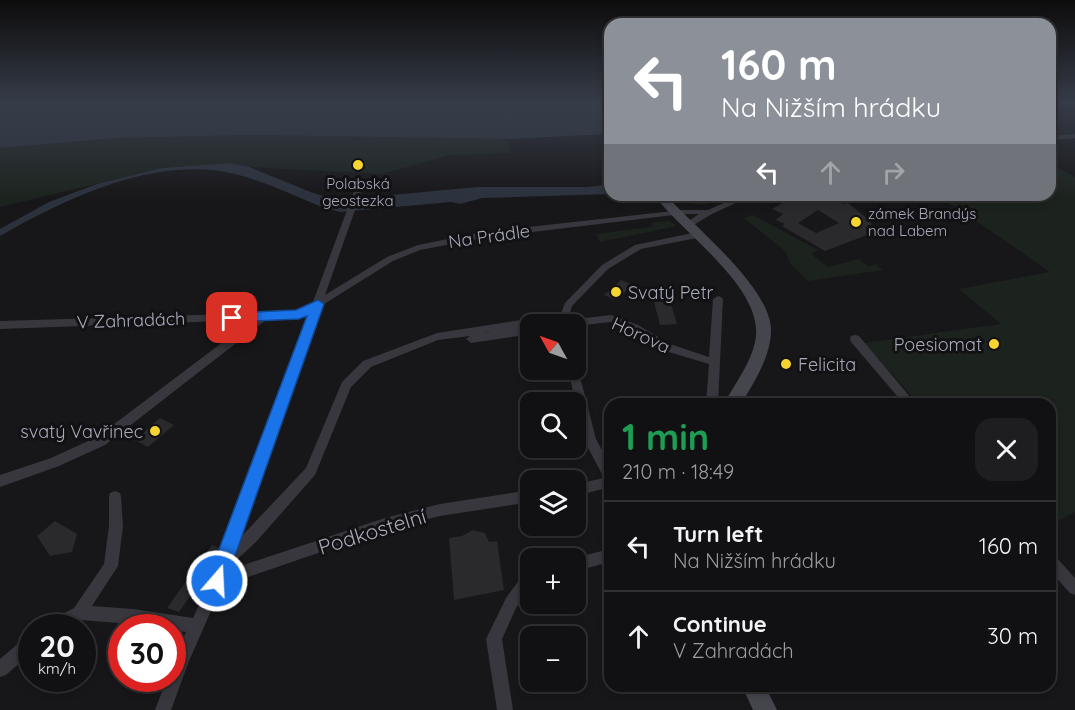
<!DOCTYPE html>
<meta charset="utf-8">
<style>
:root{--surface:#111012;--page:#1e1e20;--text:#f1f3f6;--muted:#9c9d9f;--line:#303032}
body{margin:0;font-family:Quicksand,sans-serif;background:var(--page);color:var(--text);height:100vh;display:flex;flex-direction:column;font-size:22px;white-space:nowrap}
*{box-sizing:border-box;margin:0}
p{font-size:20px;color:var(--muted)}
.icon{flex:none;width:33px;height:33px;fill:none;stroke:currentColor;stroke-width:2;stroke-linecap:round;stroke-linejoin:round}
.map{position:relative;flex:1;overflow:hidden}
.sheet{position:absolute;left:604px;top:398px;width:452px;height:294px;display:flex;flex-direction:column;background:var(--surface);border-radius:18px;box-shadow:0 3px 9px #0003,0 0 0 2px var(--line)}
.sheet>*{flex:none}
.hud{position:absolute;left:604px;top:18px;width:452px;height:183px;border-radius:18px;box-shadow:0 3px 9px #0003,0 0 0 2px var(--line);background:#8c9099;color:#fff;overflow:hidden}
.needle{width:39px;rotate:310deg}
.controls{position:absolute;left:520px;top:314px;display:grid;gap:12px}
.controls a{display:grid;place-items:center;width:66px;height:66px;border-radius:12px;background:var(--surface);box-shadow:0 3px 9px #0003,0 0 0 2px var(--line);font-size:30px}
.speed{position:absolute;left:18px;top:614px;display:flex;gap:12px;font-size:30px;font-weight:700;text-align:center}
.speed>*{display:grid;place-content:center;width:78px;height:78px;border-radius:50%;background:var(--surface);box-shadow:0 3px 9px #0003,0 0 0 2px var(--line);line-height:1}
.speed small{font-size:15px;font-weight:400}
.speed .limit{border:9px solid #d22;background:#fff;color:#111}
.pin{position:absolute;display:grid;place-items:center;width:51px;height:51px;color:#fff;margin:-26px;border-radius:12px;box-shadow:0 3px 9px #0006}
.me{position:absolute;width:66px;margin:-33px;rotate:19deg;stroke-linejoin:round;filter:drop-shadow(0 0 4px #0008)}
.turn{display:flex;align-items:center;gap:21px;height:126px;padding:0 18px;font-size:27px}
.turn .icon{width:78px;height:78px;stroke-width:2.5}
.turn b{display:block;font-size:42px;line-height:51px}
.lanes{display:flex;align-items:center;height:57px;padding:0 18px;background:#0003;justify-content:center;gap:30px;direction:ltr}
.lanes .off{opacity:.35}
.round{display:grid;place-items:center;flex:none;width:63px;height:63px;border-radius:18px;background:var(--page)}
.summary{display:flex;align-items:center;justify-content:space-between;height:102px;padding:0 18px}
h1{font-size:36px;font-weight:700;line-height:45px;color:#1e9e55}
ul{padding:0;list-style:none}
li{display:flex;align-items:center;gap:18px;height:90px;padding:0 18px;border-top:2px solid var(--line)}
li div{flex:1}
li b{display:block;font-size:22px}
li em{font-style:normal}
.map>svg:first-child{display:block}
.green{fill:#1c231e}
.water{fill:#2c323d}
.building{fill:#2a292c;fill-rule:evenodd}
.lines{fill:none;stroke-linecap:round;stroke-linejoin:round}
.street{fill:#37373d;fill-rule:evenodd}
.secondary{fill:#45464d;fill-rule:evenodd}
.route{fill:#1a73e8;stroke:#114b97;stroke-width:1.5}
.poi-dot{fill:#f6d431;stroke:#121113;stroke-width:2}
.labels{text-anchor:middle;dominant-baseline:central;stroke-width:6;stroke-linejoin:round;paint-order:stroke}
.far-poi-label{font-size:15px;fill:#a8aab9;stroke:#121113}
.street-label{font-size:18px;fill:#a8aab9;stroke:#121113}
.poi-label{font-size:18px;fill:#a8aab9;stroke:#121113;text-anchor:start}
.near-street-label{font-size:21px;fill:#a8aab9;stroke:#121113}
</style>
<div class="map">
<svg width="1075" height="710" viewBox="0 0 1075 710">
<rect width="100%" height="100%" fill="#171618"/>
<g class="green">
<path d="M251,135L508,139L510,153L450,155L382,174L249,167L230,163L162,168L0,207V148L117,138Z"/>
<path d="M1050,164L1075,177V512L1050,525V404L918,403L864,343L1001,324L959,289L1050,272L959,209L932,195H1050Z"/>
<path d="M672,195H737C716,204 692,210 672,195Z"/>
<path d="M753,215L818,250L811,254L828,267L859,259L868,266L876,265L883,270L808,281L790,263L785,251L744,218Z"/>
<path d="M669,221L677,226L600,242L596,234L651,227L653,222Z"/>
</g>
<g class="water">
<path d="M19,102H112L64,109L130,102H610V134L508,139L251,135L117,138L0,148V104Z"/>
<path d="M230,163L249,167L313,193L338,200L477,187H588L610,184V194L482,198L460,204L451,202L340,212L325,208C296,197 265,181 235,174C155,155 67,198 0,236V229L49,202L97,184L162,168Z"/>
</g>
<g class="building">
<path d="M797,195H829L843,204L848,203L869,220L872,225L867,226L875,232L825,251L782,226L785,224L776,220L783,214L772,209ZM818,210L839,223L816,233L798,223Z"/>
<path d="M621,280L633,285L615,300L604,295Z"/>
<path d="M670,301L677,324L660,325L654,302Z"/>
<path d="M160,418L174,425L148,447L135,440Z"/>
<path d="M55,521L77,534L72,552L50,556L37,536Z"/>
<path d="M473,530L485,533L489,542L497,541L504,590L454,600L449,538L462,536Z"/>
<path d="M212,545L220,548L216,559L179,612L167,608Z"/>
</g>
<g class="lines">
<g class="street">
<path d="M1075,134V138L1050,140V136Z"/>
<path d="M354,191H357L361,193L325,295L387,257L418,245L483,232L682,210H708L742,195H753L712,214L687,229L683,226L684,224L699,214H682L483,238L420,250L393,261L321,306L239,539L306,468L342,382L363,361L437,333L541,317L558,321L565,303L602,265L635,245L697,232L701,235L697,238L641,249L608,269L572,306L568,320L611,315L638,325L670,344L709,357L713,299L718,296L721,297L723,299L718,404H706L709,364L662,350L630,331L610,322L576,326V324H531V326L484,333L518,328L523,332L518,336L471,343L466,339L470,336L438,340L371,367L351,387L315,475L256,542L229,567L228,570L385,518L440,504L531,490V502L440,516L385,530L222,586L189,661L171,710H155L167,678H172V664L186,632L172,630V627L80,620L67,627H45L47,622L74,608L104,564L109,526V497L110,493L115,491L120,493L121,497L123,526L118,566L92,606L133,609L193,618L211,579L309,314L299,318L266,320L105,445L59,466L0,487V475L51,458L97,437L252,320L0,329V321L297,312L313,302Z"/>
<path d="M855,335L859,336L916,404H904L851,342L850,339L851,336Z"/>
<path d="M576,366L578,369L596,439L610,465V487L576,496V484L604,478L584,440L568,369H576Z"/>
<path d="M610,549V562L576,571V558H574Z"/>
<path d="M1050,554L1055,556L1075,578V595L1070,593L1050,571Z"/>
<path d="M531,569V588L516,608L502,639L513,710H497L486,639L506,598L526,571Z"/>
<path d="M32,634V652L6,675L0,677V659L27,636Z"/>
</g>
<g class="secondary">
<path d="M591,102H600L610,116V125L607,124Z"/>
<path d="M654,195H666C694,227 773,289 771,332C770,358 754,382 741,404H724C735,383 750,365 755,342C767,290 683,234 654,195Z"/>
<path d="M742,686H765L777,710H753Z"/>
</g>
</g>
<linearGradient id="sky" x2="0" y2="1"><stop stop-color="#0d0c0d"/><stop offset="0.51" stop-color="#363c48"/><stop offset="1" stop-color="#363c48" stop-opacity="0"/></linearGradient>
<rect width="1075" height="201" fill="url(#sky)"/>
<path class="route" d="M318,300L324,304L226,581L223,588L217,591L210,588L207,581L307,316L299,319L232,322L225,318L232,313L296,310Z"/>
<g class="poi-dot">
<circle cx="358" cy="165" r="6"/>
<circle cx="856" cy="222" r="6"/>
<circle cx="616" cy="292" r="6"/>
<circle cx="994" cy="344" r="6"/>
<circle cx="786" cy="364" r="6"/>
<circle cx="155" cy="431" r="6"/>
</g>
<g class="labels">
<g class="far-poi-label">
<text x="358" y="183">Polabská<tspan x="358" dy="17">geostezka</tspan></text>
<text x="868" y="213" text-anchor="start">zámek Brandýs<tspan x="868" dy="17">nad Labem</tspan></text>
</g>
<g class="street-label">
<text transform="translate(489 236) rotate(-8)">Na Prádle</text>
<text transform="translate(131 320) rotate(-2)">V Zahradách</text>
<text transform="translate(641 335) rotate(25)">Horova</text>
</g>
<g class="poi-label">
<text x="628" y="292">Svatý Petr</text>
<text x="982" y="344" text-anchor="end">Poesiomat</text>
<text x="798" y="364">Felicita</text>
<text x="143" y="431" text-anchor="end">svatý Vavřinec</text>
</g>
<g class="near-street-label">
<text transform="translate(372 531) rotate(-17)">Podkostelní</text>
</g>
</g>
</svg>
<div class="controls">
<a><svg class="needle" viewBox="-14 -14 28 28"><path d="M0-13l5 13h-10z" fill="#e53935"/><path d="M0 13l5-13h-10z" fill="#9c9d9f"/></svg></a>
<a><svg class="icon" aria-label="search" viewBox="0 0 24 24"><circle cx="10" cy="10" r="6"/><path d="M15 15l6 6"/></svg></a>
<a><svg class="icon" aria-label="layers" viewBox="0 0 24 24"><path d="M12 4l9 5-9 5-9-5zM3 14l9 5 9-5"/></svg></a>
<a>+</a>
<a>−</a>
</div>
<div class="speed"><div>20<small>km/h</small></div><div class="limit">30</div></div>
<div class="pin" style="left:232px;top:318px;background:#d93025"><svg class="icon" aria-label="arrive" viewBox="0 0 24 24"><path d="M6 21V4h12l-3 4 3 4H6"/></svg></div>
<svg class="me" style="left:217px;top:581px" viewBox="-20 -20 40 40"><circle r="17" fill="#1a73e8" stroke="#fff" stroke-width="3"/><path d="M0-11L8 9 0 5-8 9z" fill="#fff"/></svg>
<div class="hud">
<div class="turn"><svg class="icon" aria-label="left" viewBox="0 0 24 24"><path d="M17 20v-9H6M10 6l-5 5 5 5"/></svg><div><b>160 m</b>Na Nižším hrádku</div></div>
<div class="lanes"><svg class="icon" aria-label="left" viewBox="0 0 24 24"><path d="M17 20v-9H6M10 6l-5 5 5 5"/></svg><svg class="icon off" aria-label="ahead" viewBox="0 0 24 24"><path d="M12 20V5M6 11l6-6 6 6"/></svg><svg class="icon off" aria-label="right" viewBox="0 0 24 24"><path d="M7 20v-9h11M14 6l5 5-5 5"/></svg></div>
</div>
<section class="sheet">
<div class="summary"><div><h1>1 min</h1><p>210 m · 18:49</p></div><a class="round"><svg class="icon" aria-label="close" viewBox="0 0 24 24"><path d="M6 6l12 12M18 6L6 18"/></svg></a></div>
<ul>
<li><svg class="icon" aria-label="left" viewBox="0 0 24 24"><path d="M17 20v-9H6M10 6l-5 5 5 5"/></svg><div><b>Turn left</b><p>Na Nižším hrádku</p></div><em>160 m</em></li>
<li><svg class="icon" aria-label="ahead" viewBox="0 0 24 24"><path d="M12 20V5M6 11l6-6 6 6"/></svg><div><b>Continue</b><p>V Zahradách</p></div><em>30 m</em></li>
</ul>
</section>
</div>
